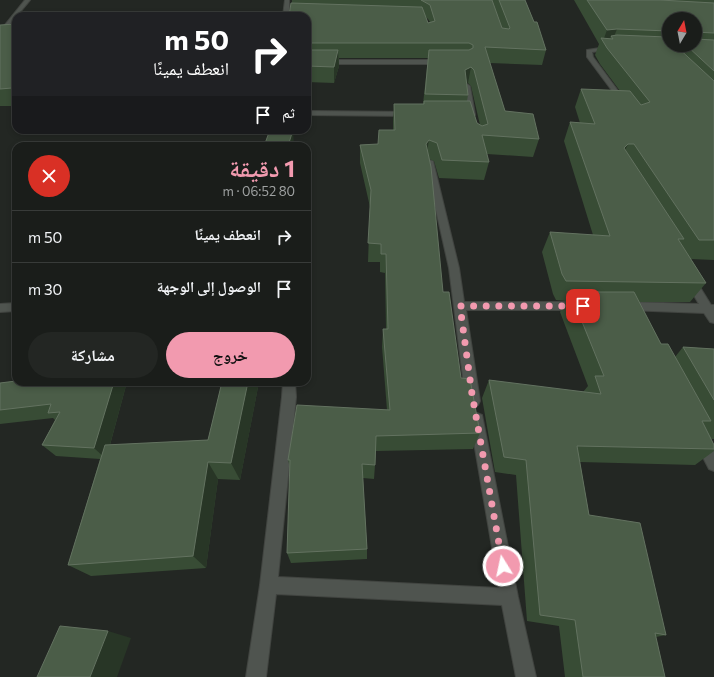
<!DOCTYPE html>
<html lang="ar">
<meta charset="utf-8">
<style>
:root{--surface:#1a1d1a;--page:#232623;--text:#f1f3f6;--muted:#9fa2a2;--line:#383b39;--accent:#f29aaf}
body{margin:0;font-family:Commissioner,"Noto Naskh Arabic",sans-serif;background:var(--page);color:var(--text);direction:rtl;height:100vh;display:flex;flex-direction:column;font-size:15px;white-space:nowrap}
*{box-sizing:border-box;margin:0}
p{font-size:13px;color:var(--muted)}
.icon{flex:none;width:22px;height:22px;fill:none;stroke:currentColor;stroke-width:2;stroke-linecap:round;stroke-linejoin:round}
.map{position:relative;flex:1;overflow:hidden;direction:ltr}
.drawer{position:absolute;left:12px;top:142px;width:299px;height:244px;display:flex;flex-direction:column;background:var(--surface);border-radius:12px;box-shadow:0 2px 6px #0003,0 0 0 1px var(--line);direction:rtl}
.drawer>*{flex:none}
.hud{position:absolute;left:12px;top:12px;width:299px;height:122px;border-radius:12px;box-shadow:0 2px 6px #0003,0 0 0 1px var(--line);direction:rtl;background:#202124;color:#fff;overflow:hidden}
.needle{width:26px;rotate:10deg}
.buttons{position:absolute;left:662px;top:12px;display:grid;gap:8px}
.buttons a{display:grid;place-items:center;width:40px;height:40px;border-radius:50%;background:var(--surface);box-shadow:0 2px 6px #0003,0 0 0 1px var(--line);font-size:20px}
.pin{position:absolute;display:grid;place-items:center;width:34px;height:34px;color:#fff;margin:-17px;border-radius:8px;box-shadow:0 2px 6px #0006}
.me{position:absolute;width:44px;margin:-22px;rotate:350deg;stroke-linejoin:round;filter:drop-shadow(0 0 3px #0008)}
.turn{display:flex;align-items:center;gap:14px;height:84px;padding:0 16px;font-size:18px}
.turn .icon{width:52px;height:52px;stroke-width:2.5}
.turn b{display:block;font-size:28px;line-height:34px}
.then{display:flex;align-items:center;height:38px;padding:0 16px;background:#0003;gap:8px;font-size:15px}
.round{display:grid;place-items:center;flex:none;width:42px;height:42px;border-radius:21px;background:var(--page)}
.headline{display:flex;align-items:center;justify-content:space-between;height:68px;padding:0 16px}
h1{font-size:24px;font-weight:700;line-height:30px;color:var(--accent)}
.primary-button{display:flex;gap:8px;margin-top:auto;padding:8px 16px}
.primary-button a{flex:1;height:46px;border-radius:24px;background:var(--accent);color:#111;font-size:16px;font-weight:700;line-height:46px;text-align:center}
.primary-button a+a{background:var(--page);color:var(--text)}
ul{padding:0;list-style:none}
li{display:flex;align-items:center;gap:12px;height:52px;padding:0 16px;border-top:1px solid var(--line)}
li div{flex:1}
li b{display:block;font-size:15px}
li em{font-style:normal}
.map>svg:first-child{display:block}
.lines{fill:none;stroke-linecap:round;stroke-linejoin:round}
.minor-casing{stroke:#414440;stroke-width:2}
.minor{fill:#4f544f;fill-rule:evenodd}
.wall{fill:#384c35;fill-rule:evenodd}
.shaded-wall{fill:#283626}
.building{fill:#4b5d48;stroke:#637260}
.route{stroke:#f29aaf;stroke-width:7;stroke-dasharray:0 12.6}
</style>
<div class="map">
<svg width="714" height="677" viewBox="0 0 714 677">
<rect width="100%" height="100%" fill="#232723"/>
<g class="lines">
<g class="minor-casing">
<g id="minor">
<path d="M25,0H30L0,36V31Z"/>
<path d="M285,0H289V16H283Z"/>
<path d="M613,46L615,49L592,52L593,57L627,103L624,105L622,104L587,57V50Z"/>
<path d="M307,60H444L447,62L444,64H307Z"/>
<path d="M467,84L470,86L475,115L471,117L467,115L464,86Z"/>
<path d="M307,111L410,112L414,114L410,116L307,115Z"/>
<path d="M426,159L433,161L459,268L464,302H578L584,306L578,310H466L480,401L478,405L473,407L468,405L466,401L449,268L425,161Z"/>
<path d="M689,275L693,276L711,305H714V323L710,322L704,313L627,310L621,306L627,302L699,304L684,279Z"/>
<path d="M16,303V311L0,312V304Z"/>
<path d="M283,382H295L296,397L278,577L499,588L470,419L472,415L477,413L482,415L518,597L536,677H516L502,605L276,594L266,677H246L260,585L282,397Z"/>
<path d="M701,433L706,435L714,450V471L709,469L694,440L696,435Z"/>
</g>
</g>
<use href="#minor" class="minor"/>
</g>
<g class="wall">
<path d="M292,0H525L546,50L542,65L490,63L505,111L539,139L533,157L487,154L489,162L484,180L439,178L434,161L429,159L443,292L461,378L480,433L473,449L376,451L374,479L363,478L367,549V559L291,563L287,553L290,468L288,460L387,410L382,347L383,329H386L385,273L380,272V262H368L370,207L360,163V145L378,144L393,130V121L394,104H423L428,58H339V66L334,83L307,82V16L292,3ZM426,17L428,19L430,22L428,23ZM467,83H468L471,86L480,125L477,123L467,101L468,95Z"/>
<path d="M574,0H714V260L691,259L706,283L690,302H639L661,344L675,357L683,347L714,349V439H711L714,451L695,465L580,462L589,515L666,635L656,637L665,677H565L559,626L527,621L516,475L495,472L482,398L489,380L583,392L588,386L560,312L566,301L556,300L553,294L542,252L550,232L593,235L564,141L570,122L580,123L575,107L581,89L620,91L600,64L595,55L599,44ZM669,19H695V45H669Z"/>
<path d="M16,24V106H0V25Z"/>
<path d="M87,130H121L120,131L88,132Z"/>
<path d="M16,382H127L110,445L208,440L222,382H259L240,480L218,479L206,568L91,576L68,565L100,459L56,456L42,445L55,420L53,418L0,424V383Z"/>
</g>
<g class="shaded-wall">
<path d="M617,29L611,44L613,39L611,36L607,45L603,41L607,30Z"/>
<path d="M338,50L339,66L334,83V67Z"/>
<path d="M471,67L468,83L463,86L465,70Z"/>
<path d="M16,83V95L12,88Z"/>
<path d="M293,130L294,146H288Z"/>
<path d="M429,140L426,158V144Z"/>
<path d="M628,144L619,163L624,148Z"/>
<path d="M114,382H127L106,459L94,448Z"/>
<path d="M248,382H259L240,480L231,463Z"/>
<path d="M208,462L218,479L206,568L193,556Z"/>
<path d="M108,631L131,638L117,677H90Z"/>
</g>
<g class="building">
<path d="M421,0H492L502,28L509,29L510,28L499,0H525L534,22H537L546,50L485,47L505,111L533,114L539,139L482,135L489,162L442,160L437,143L429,140L426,144L431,167L443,292H449L461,378L470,379L480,433L376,436L375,465L362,464L367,549L287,553L290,460H288L297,405L390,410L383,329H388L386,254H381V244L368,243L371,190L360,145L378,144L379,130H395L394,104H424V101H470L477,123L482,126L488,124L474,70L471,67L465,70L468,95L425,94L429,50H469L473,48V45L469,43H307V16H289L291,3L419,7H422L428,23L435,21L430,5Z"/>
<path d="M587,0H660L714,3V33L695,32V19H669V31L617,29L607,30Z"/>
<path d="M16,24V83L12,88L0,89V25Z"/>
<path d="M617,35L667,37L669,39V45H675L714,81V240H699L634,144H628L624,148L684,239H678L706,283L566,281L562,274L550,232L610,236L570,122L595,124L581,89L630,91L641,105L650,102L607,48L601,38L613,39L611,36Z"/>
<path d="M695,39L714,40V71L686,45H695Z"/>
<path d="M307,50H338L334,67L307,66Z"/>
<path d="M270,130H293L288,146H264Z"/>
<path d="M570,292H634L661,344H668L711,421H702L714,445V449L577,446L589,515L640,523L666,635L655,633L665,677H583L575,620L540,615L526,460L504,457L489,380L601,394L595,376H604Z"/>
<path d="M683,347L714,349V400Z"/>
<path d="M16,381V382H114L94,448L42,445L60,412L48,413L51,404L0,410V383Z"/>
<path d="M222,382H248L231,463L208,462L193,556L68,565L105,445L208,440Z"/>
<path d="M60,626L108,631L90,677H37Z"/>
</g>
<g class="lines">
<path class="route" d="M503,566L472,394L460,306H583"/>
</g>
</svg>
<div class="buttons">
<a><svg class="needle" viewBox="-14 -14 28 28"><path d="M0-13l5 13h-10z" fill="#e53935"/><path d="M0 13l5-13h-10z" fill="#9fa2a2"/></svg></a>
</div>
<div class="pin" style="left:583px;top:306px;background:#d93025"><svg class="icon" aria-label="arrive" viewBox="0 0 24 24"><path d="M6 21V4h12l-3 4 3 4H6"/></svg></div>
<svg class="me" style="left:503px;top:566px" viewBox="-20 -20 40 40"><circle r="17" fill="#f29aaf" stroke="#fff" stroke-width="3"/><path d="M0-11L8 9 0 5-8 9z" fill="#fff"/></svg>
<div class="hud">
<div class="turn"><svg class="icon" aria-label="right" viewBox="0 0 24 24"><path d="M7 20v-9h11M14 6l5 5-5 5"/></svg><div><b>50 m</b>انعطف يمينًا</div></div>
<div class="then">ثم<svg class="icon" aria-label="arrive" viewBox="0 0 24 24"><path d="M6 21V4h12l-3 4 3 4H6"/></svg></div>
</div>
<section class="drawer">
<div class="headline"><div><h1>1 دقيقة</h1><p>80 m · 06:52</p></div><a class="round" style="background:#d93025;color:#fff"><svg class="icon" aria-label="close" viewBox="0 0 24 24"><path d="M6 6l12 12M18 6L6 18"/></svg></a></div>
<ul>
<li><svg class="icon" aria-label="right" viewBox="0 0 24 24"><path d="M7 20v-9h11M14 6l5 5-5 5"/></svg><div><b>انعطف يمينًا</b></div><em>50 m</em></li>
<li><svg class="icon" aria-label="arrive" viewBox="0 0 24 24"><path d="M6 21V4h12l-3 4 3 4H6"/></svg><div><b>الوصول إلى الوجهة</b></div><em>30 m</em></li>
</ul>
<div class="primary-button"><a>خروج</a><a>مشاركة</a></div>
</section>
</div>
